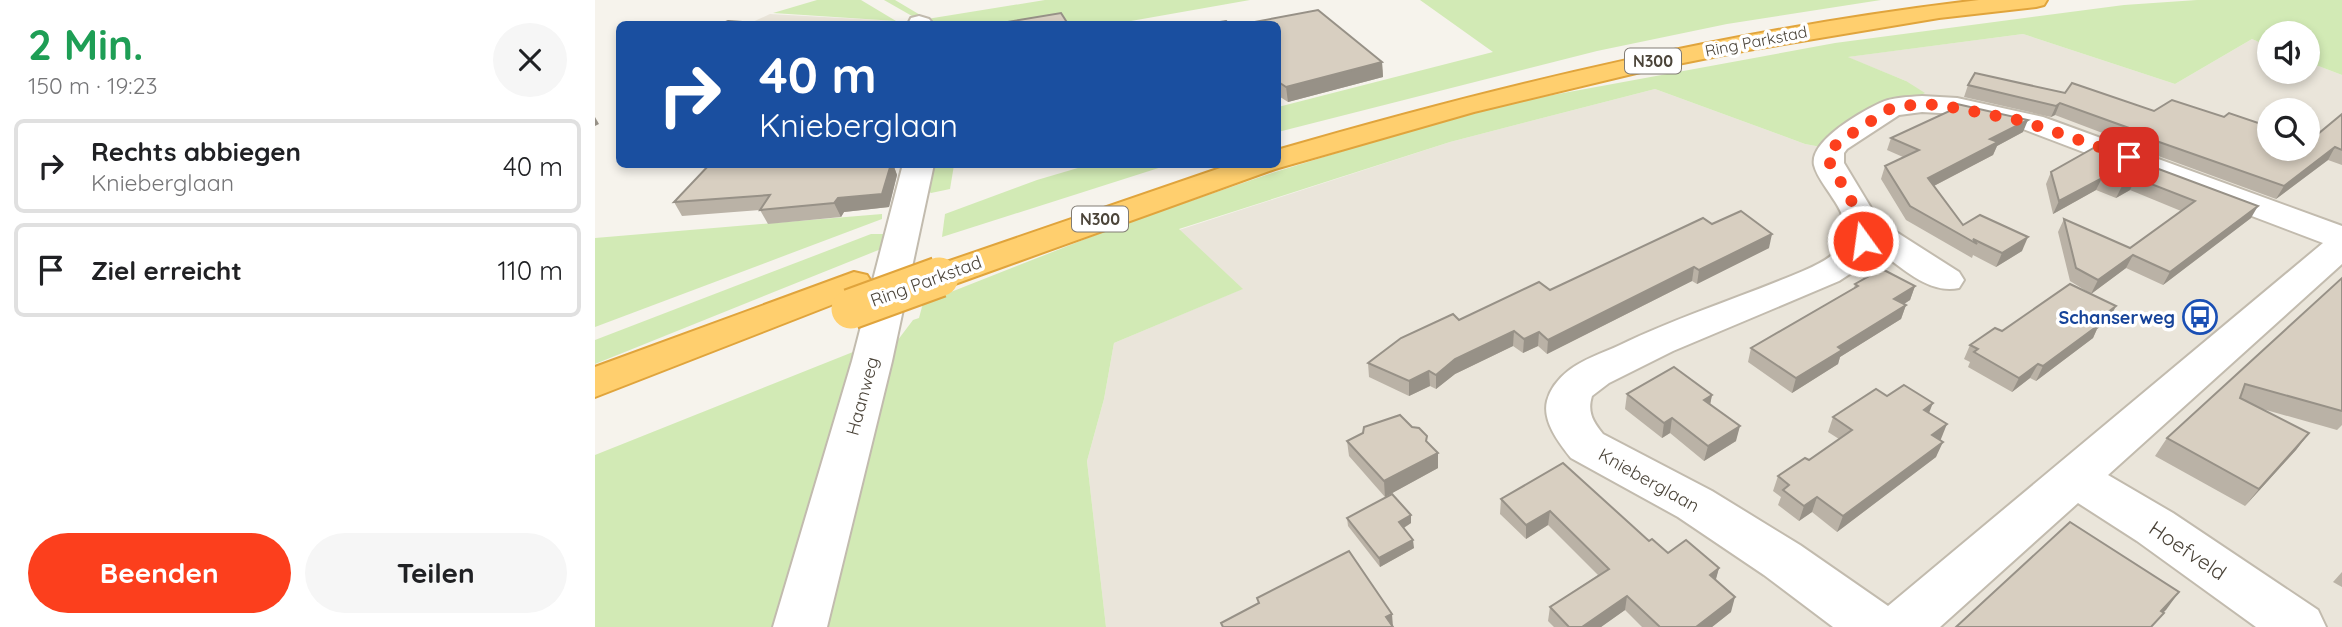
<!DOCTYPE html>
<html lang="de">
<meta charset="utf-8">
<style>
:root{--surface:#fff;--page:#f6f6f6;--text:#202124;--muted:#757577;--line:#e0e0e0;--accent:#fc3f1d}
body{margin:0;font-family:Quicksand,sans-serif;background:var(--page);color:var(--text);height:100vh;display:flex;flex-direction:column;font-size:26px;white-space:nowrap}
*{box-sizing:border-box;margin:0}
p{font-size:23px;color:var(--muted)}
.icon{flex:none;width:38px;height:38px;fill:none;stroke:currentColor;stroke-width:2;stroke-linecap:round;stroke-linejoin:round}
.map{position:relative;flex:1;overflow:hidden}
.drawer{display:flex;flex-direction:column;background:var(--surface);width:595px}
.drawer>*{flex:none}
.hud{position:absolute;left:21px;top:21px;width:665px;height:147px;border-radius:10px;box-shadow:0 4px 10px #0003;background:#1a4fa0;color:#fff;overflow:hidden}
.tools{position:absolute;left:1662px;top:21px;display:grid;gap:14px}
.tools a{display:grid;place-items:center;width:63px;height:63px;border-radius:50%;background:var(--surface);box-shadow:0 4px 10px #0003;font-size:35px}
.pin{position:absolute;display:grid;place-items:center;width:60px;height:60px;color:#fff;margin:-30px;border-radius:14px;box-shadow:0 4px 10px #0006}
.me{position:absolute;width:77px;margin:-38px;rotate:346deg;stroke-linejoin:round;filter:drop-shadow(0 0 5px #0008)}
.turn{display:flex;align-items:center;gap:24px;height:147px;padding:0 28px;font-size:32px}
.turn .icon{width:91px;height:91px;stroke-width:2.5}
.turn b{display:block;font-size:49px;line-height:60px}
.round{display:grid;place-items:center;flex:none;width:74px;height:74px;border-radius:37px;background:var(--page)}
.overview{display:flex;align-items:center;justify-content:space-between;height:119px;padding:0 28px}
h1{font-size:42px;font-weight:700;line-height:52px;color:#1e9e55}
.button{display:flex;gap:14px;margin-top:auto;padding:14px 28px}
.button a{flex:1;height:80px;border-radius:42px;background:var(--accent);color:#fff;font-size:28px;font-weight:700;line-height:80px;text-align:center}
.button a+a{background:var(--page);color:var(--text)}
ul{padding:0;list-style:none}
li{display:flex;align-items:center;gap:21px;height:94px;margin:0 14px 10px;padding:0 14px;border:4px solid var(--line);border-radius:10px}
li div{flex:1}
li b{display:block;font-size:26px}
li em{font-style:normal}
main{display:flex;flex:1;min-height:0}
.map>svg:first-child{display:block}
.residential{fill:#eae5da;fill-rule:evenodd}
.green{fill:#d2eab5}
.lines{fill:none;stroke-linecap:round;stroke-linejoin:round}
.minor-casing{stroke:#c2bbae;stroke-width:4}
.highway-casing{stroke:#e0a43c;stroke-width:4}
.minor{fill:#fff;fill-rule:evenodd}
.highway{fill:#ffcf6e;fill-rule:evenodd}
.highway-bridge-casing{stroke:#e0a43c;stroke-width:43;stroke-linecap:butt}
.highway-bridge{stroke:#ffcf6e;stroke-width:39}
.wall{fill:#bab2a6}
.shaded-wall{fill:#979187}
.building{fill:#d8cfc1;stroke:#979187;stroke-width:2}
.route{stroke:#fc3f1d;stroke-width:12;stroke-dasharray:0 21.6}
.labels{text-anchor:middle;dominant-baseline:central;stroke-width:7;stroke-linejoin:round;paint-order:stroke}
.far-street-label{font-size:16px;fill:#4b4439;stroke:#fff}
.shield{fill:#fff;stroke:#817c74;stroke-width:2}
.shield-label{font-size:16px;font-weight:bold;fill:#4b4439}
.street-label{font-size:18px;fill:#4b4439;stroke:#fff}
.transit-label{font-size:18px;font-weight:bold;fill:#164399;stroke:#fff;text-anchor:end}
.near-street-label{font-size:21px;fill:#4b4439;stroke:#fff}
</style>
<main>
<section class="drawer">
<div class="overview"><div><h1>2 Min.</h1><p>150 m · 19:23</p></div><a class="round"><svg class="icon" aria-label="close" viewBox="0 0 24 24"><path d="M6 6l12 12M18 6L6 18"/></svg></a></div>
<ul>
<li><svg class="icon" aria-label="right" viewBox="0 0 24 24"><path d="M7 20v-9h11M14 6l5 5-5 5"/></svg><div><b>Rechts abbiegen</b><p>Knieberglaan</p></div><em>40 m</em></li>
<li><svg class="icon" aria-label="arrive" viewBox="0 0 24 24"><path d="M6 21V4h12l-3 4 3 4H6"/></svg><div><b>Ziel erreicht</b></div><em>110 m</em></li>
</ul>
<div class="button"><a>Beenden</a><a>Teilen</a></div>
</section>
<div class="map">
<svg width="1747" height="627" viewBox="0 0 1747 627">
<rect width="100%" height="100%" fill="#f6f3ec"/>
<g class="residential">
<path d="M175,14L301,21L306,24H153Z"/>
<path d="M1428,34L1580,84L1657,39L1675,47V72H1713V62L1747,75V627H511L492,461L509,399L519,343L647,289L584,230L855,142L1060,89L1210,144L1226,147L1311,81L1252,57ZM1675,110H1713V149H1675Z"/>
</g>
<g class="green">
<path d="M222,0H266L301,21L178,13Z"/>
<path d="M289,0H300L332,19L450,0H655L519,24H331Z"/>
<path d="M825,0H1286L1132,24L1002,51L683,132V107L898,52Z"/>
<path d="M1602,0H1747V75L1713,62V33H1675V47L1657,39L1580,84L1428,34L1253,57L1311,81L1330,93L1226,147L1210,144L1060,89L855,142L584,229L648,289L519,343L509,399L492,461L511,627H219L290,357L318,320L324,318L328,303L531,223L677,173L826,127L920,102L1240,43L1529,5Z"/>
<path d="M340,165H359L355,189L336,193L333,191Z"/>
<path d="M493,165H573L347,237L350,214L442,180Z"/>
<path d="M287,214V219L0,327V238Z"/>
<path d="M276,234H294L291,247L0,364V340Z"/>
<path d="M268,348L190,627H0V455Z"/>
</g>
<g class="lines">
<g class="minor-casing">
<g id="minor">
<path d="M324,16L334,19L338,24H313L316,18Z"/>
<path d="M1327,96L1362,98L1448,117L1747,226V264L1513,475L1578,513L1723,610L1731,627H1661L1542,541L1483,503L1345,627H1238L1169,575L1083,517L976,458C964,443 947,421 952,401C955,389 964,378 973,371C988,359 1008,353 1025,345C1085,316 1147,297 1208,271C1248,254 1265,237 1237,197C1231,187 1222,177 1219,165C1214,141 1266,112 1285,103C1297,97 1314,97 1327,96ZM1327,112L1362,114L1428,129L1728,243L1293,606L1205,545L1117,491L1008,434C998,422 992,412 997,396L1014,383L1078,351L1244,281L1267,266L1281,249C1305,266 1334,295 1364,288L1369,280L1364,272L1284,221L1249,163V153L1252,149L1304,115Z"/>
<path d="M308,164H339L297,361L232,627H178L257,361Z"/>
</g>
</g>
<g class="highway-casing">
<g id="highway">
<path d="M1384,0H1452L1449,5L1441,7L1344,18L1153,50L1058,69L879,112L680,169L357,285L344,288L331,285L326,277L331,269L637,164H682V150C912,83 1146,28 1384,0Z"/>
<path d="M259,272L272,275L277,283L272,291L0,397V367Z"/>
</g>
</g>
<use href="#minor" class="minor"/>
<use href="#highway" class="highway"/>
<g class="highway-bridge-casing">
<path id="highway-bridge" d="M256,309L344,277"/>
</g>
<use href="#highway-bridge" class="highway-bridge"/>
</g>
<g class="wall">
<path d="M682,24L787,62L788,77L693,102L682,95Z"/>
<path d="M1373,85L1470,93L1559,111L1675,149L1724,133L1747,114V165L1733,160L1681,199L1525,142L1526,140L1460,115L1456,117L1369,97Z"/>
<path d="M1428,132L1402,146L1398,155L1339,186L1368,225L1427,251L1401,267L1378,255L1377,258L1311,220L1286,179L1290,166L1308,157L1292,150L1296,138Z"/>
<path d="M1502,146L1656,218L1568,285L1531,268L1496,294L1475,281L1463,232L1469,219L1535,248L1586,211L1535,190L1521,198L1501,190L1458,214L1451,184L1456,172Z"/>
<path d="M115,164H298L302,175L294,207L249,212L246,217L173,224L165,210L87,216L79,202Z"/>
<path d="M1117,224L1174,248L1102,284L1097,281L952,354L943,346L928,353L918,346L860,374L841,389L835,386L814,396L774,377L773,363L955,290Z"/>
<path d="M1747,278V425L1742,430L1664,408L1714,433L1701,450L1650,506L1560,456L1572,438Z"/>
<path d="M1260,284L1320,286L1315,300L1309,304L1311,305L1306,319L1245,357L1243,364L1197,393L1153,362L1156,348L1259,288Z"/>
<path d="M1514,320L1502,329L1498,338L1441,381L1435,378L1417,392L1373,367L1375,362L1369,359L1375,345L1407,331Z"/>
<path d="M1032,394L1117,395L1115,404L1141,441L1109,461L1075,433L1067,438L1030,409Z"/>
<path d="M1292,396L1334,413L1346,439L1341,457L1242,532L1217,512L1204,521L1183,505L1186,497L1178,491L1183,476L1214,460L1244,439L1233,432L1238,417Z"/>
<path d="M768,433L832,442L843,453V468L790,497L754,456L752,441Z"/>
<path d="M968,463L1054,541L1073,553L1124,568L1120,580L1136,612L1117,627H1047L1030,610L1006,627H959L953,621L955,607L1003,575L953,525L931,539L905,514L906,499Z"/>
<path d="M752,518L816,523L809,528L819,548L785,567L753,526Z"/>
<path d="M1747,572V587L1738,582Z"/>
</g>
<g class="shaded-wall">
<path d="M787,62L788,77L693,102L691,87Z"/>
<path d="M1465,103L1460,115L1456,117L1461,106Z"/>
<path d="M0,117L4,124L0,126Z"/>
<path d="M1433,120L1428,132L1402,146L1398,155L1329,191L1333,178L1395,139Z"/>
<path d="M1740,147L1733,160L1681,199L1689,186Z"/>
<path d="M296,164H298L302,175L294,207L249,212L246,217L239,203L243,198Z"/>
<path d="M1507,178L1501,190L1458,214L1464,201Z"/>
<path d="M1541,178L1535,190L1521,198L1527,186Z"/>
<path d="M1663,206L1656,218L1568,285L1575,272Z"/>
<path d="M1177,234L1174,248L1102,284L1104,270Z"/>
<path d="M1433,237L1427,251L1401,267L1407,253Z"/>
<path d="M1538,255L1531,268L1496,294L1503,280Z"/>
<path d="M1099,267L1097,281L952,354L953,340Z"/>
<path d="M1320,286L1315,300L1295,313L1299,299Z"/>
<path d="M1311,305L1306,319L1245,357L1243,364L1197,393L1201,378L1243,347Z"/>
<path d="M1521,306L1514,320L1502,329L1498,338L1441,381L1448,366L1500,322Z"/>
<path d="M919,331L918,346L860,374L841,389V375L860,359Z"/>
<path d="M944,332L943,346L928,353L929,339Z"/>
<path d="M1443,364L1435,378L1417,392L1424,378Z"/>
<path d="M834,371L835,386L814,396V381Z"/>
<path d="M1117,395L1114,410L1109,400Z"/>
<path d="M1338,403L1332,418L1329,410Z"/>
<path d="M1077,418L1075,433L1067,438L1069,423Z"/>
<path d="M1352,424L1346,439L1331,450L1337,435Z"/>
<path d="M1145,426L1141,441L1109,461L1113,446Z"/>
<path d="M1714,433L1701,450L1650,506L1664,489Z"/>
<path d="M1348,442L1341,457L1242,532L1248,516Z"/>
<path d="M843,453V468L790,497L789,481Z"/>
<path d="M1222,497L1217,512L1204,521L1209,506Z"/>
<path d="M955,511L953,525L931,539V525Z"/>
<path d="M816,515V523L805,530L804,522Z"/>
<path d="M818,540L819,548L785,567L784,558Z"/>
<path d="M1124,568L1120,583L1115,575Z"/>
<path d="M1584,592L1571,610L1554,627L1566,611Z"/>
<path d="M1032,596L1030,610L1006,627H987Z"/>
<path d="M1140,597L1136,612L1117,627H1101Z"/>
<path d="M797,614L798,627L791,617Z"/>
</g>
<g class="building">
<path d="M723,10L787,62L691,87L682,81V24H649Z"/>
<path d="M466,13L473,24H406V23Z"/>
<path d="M133,21L177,24H126Z"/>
<path d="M631,21L634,24H612Z"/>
<path d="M1380,73L1470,93L1477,83L1559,111L1577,100L1629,117L1634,113L1675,127V149H1713V129L1724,133L1747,114V150L1740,147L1689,186L1530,130L1534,128L1465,103L1461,106L1373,85Z"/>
<path d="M1362,104L1433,120L1395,139L1403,142L1333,178L1368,225L1385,215L1433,237L1407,253L1378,239L1382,244L1315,206L1290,166L1324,150L1296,138L1359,109Z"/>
<path d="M1502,146L1663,206L1575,272L1538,255L1503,280L1481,268L1469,219L1535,248L1600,201L1541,178L1527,186L1507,178L1464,201L1456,172Z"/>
<path d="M115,164H296L287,194L243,198L239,203L165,210L175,195L79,202Z"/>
<path d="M1146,211L1177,234L1104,270L1099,267L953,340L944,332L929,339L919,331L860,359L841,375L834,371L814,381L773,363L806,338L858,314L864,320L944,282L955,290L1108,218L1117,224Z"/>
<path d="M1287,269L1320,286L1299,299L1311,305L1243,347L1247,350L1201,378L1156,348L1263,286L1260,284Z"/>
<path d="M1747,278V411L1650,384L1645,398L1714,433L1664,489L1572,438Z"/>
<path d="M1475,284L1521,306L1500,322L1505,324L1448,366L1443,364L1424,378L1379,352L1383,349L1375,345L1400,328L1407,331Z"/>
<path d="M1079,367L1117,395L1109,400L1145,426L1113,446L1077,418L1069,423L1032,394Z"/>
<path d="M1309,385L1338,403L1329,410L1352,424L1337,435L1348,442L1248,516L1222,497L1209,506L1188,490L1194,485L1183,476L1210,458L1214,460L1257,430L1238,417L1281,389L1292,396Z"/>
<path d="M805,415L817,427L824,428L832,436L831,441L843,453L789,481L752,441L768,433L769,427Z"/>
<path d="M968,463L1054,541L1057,539L1073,553L1091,540L1124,568L1115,575L1140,597L1101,627H1065L1032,596L987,627H974L955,607L1014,569L955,511L931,525L906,499Z"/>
<path d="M797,494L816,515L804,522L818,540L784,558L752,518Z"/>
<path d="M1475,522L1584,592L1566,611L1569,613L1556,627H1361Z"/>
<path d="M754,551L797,614L791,617L798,627H628L626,623L664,603L662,598Z"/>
</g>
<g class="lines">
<path class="route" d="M1268,241L1269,226L1265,216L1232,158L1242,143L1296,108L1323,104L1345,105L1428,121L1534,157"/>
</g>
<defs>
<g id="bus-ring" transform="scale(1.75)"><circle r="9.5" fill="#fff" stroke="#1a4fb4" stroke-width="1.5"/><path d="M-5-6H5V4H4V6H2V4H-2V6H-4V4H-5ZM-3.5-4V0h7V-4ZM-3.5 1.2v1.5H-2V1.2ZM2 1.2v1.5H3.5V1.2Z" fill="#1a4fb4"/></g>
</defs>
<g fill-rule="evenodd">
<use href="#bus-ring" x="1605" y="317"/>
</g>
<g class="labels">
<g class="far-street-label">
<text transform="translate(1161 41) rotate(-11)">Ring Parkstad</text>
</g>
<g class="shield">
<rect x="1030" y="48.5" width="56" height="25" rx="5"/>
<rect x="477" y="206.5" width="56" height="25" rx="5"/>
</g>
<g class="shield-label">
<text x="1058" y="61">N300</text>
<text x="505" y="219">N300</text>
</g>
<g class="street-label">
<text transform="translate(331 281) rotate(-20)">Ring Parkstad</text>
<text transform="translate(267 396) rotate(-75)">Haanweg</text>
<text transform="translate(1054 480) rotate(29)">Knieberglaan</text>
</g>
<g class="transit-label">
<text x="1580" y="317">Schanserweg</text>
</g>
<g class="near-street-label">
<text transform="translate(1593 550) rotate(34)">Hoefveld</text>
</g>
</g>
</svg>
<div class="tools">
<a><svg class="icon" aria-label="sound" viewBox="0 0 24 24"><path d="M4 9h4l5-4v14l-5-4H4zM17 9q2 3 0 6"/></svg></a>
<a><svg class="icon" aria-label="search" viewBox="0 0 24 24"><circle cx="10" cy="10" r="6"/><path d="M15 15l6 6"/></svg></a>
</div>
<div class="pin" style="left:1534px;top:157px;background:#d93025"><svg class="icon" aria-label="arrive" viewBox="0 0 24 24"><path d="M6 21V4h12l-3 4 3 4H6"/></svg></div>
<svg class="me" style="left:1268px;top:241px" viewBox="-20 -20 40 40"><circle r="17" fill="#fc3f1d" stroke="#fff" stroke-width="3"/><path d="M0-11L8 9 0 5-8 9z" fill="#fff"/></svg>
<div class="hud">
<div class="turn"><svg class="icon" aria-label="right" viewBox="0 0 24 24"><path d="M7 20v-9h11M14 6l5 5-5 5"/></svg><div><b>40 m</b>Knieberglaan</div></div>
</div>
</div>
</main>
